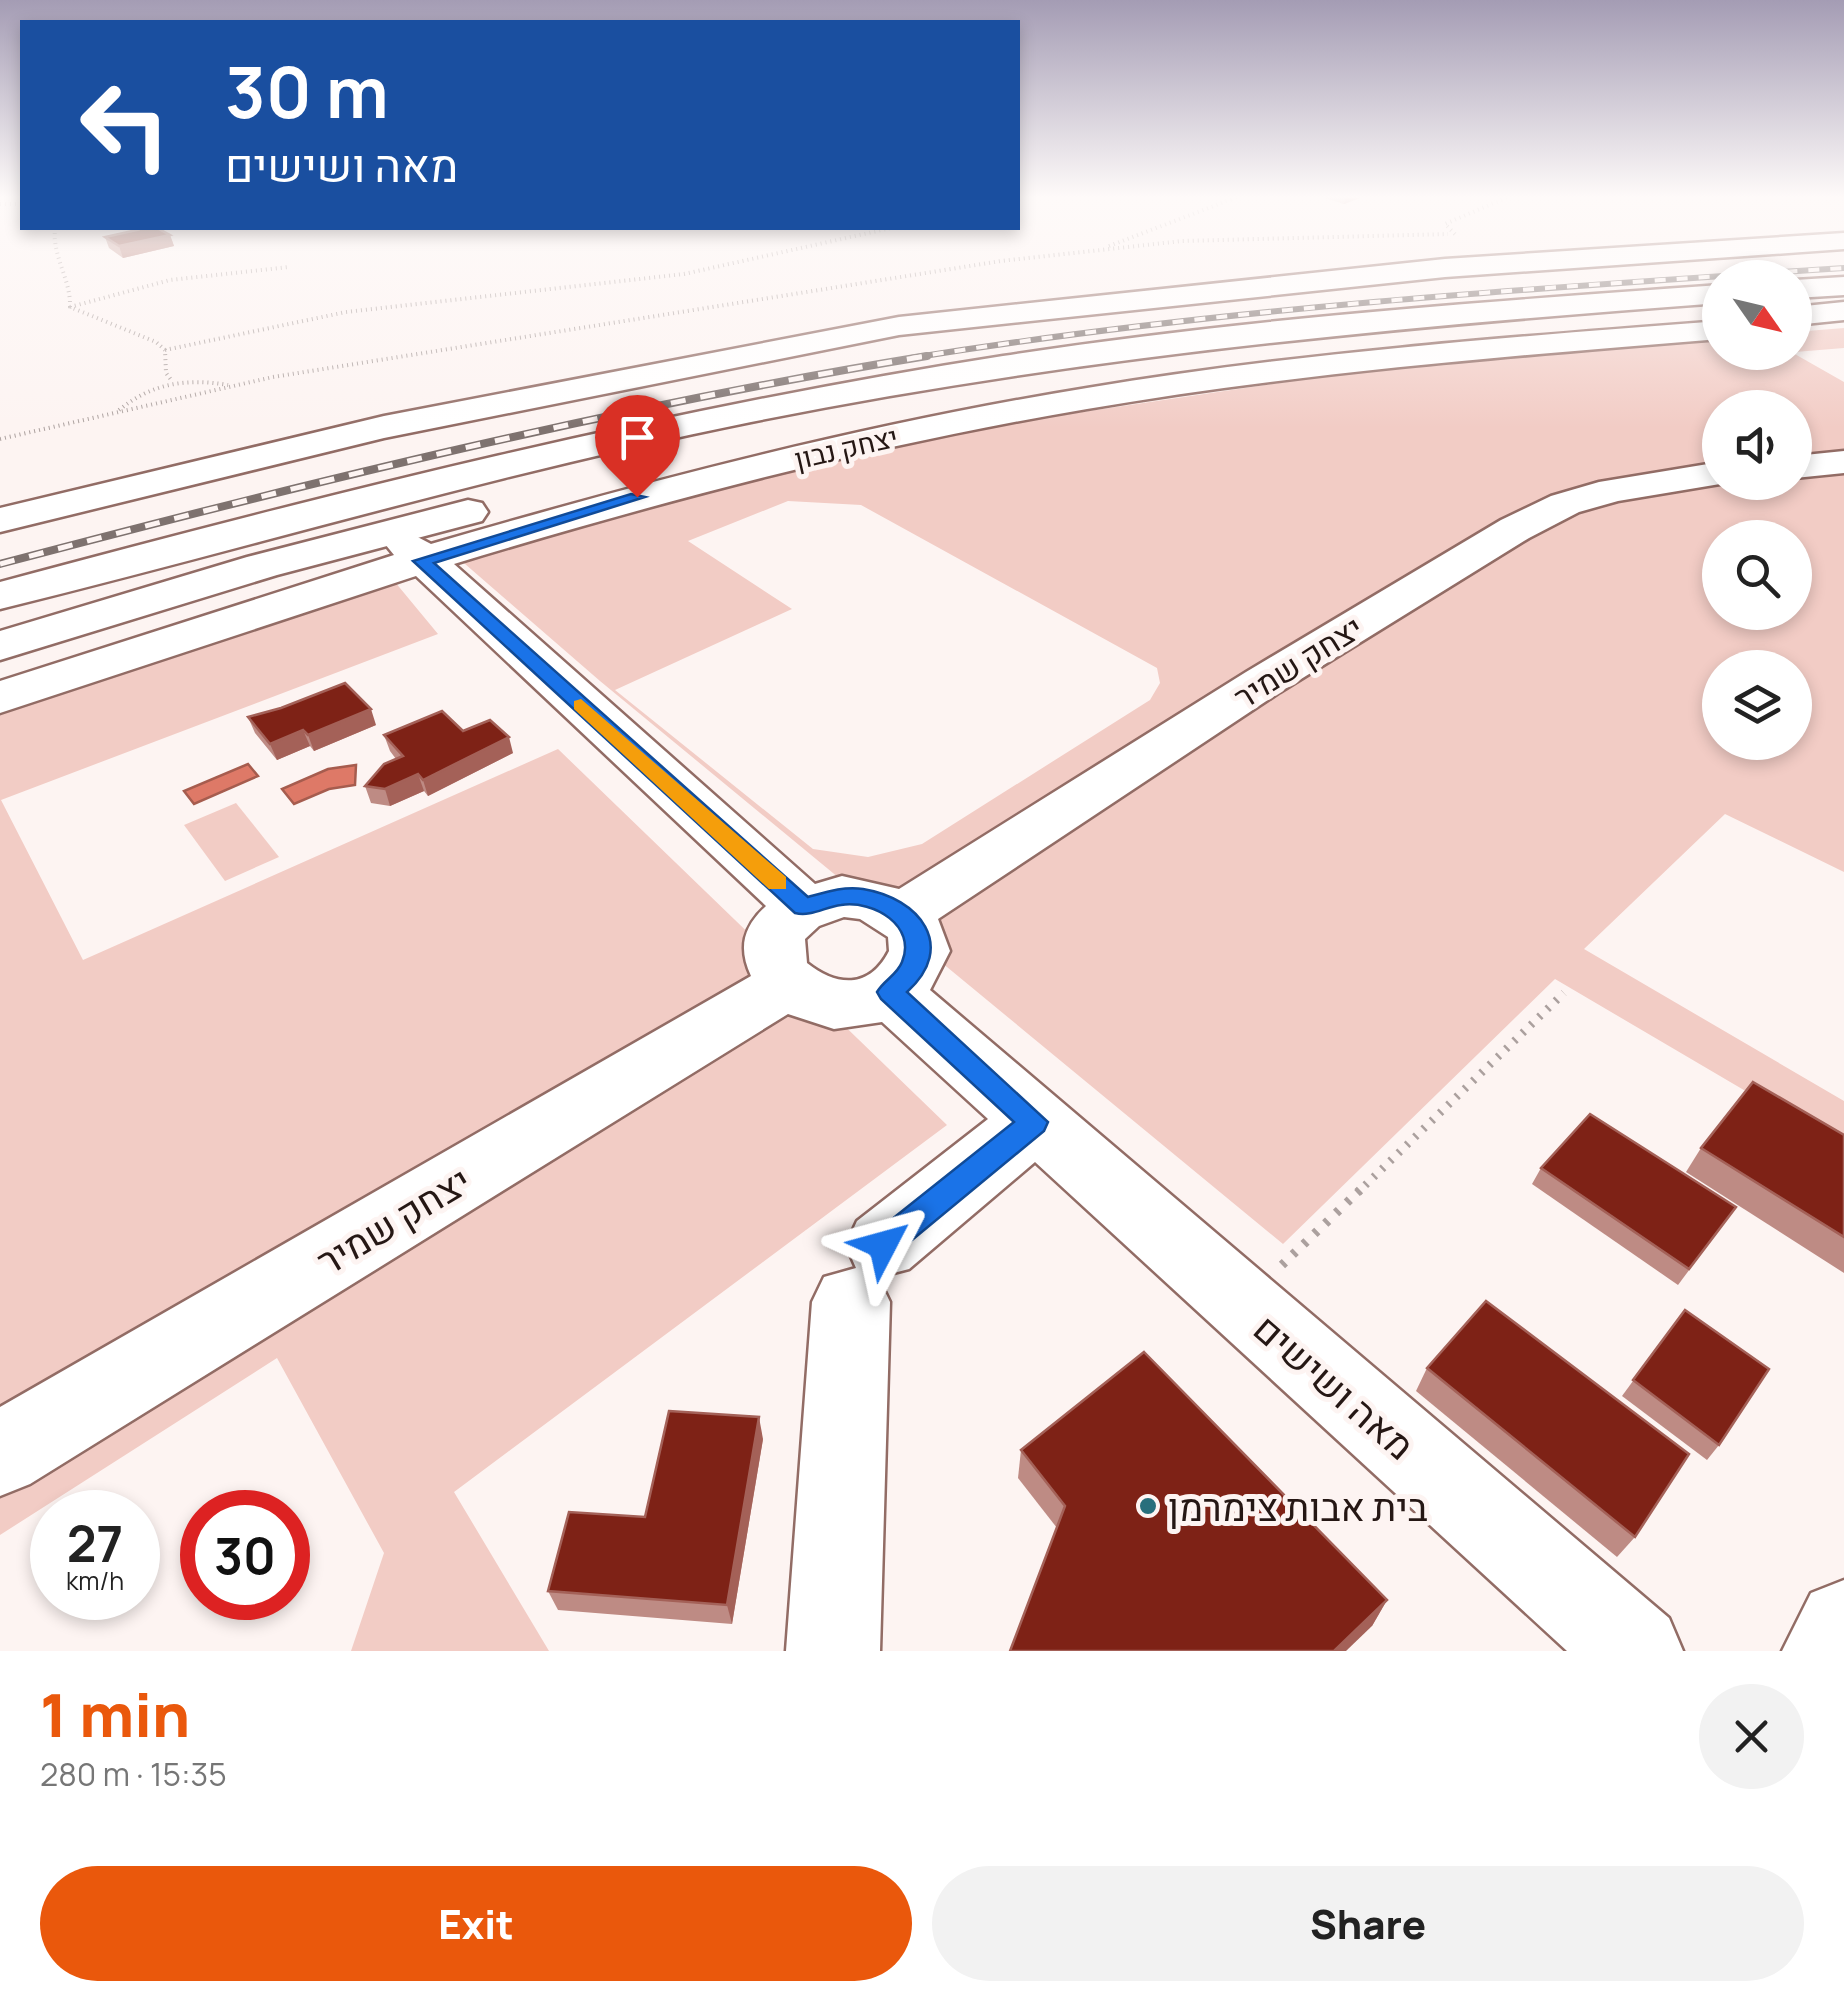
<!DOCTYPE html>
<meta charset="utf-8">
<style>
:root{--surface:#fff;--page:#f2f2f2;--text:#222;--muted:#767676;--accent:#ea580c}
body{margin:0;font-family:Manrope,Heebo,sans-serif;background:var(--page);color:var(--text);height:100vh;display:flex;flex-direction:column;font-size:38px;white-space:nowrap}
*{box-sizing:border-box;margin:0}
p{font-size:32px;color:var(--muted)}
.icon{flex:none;width:55px;height:55px;fill:none;stroke:currentColor;stroke-width:2;stroke-linecap:round;stroke-linejoin:round}
.map{position:relative;height:1651px;overflow:hidden}
.side{display:flex;flex-direction:column;background:var(--surface);flex:1}
.side>*{flex:none}
.guide{position:absolute;left:20px;top:20px;width:1000px;height:210px;border-radius:0px;box-shadow:0 5px 15px #0003;background:#1a4fa0;color:#fff;overflow:hidden}
.needle{width:65px;rotate:124deg}
.fabs{position:absolute;left:1702px;top:260px;display:grid;gap:20px}
.fabs a{display:grid;place-items:center;width:110px;height:110px;border-radius:50%;background:var(--surface);box-shadow:0 5px 15px #0003;font-size:50px}
.speed{position:absolute;left:30px;top:1490px;display:flex;gap:20px;font-size:50px;font-weight:700;text-align:center}
.speed>*{display:grid;place-content:center;width:130px;height:130px;border-radius:50%;background:var(--surface);box-shadow:0 5px 15px #0003;line-height:1}
.speed small{font-size:25px;font-weight:400}
.speed .limit{border:15px solid #d22;background:#fff;color:#111}
.pin{position:absolute;display:grid;place-items:center;width:85px;height:85px;color:#fff;margin:-102px -42px;border-radius:50% 50% 50% 0;rotate:-45deg;box-shadow:0 0 10px #0007}
.pin .icon{rotate:45deg}
.me{position:absolute;width:110px;margin:-55px;rotate:51deg;stroke-linejoin:round;filter:drop-shadow(0 0 8px #0008)}
.turn{display:flex;align-items:center;gap:35px;height:210px;padding:0 40px;font-size:45px}
.turn .icon{width:130px;height:130px;stroke-width:2.5}
.turn b{display:block;font-size:70px;line-height:85px}
.round{display:grid;place-items:center;flex:none;width:105px;height:105px;border-radius:52px;background:var(--page)}
.summary{display:flex;align-items:center;justify-content:space-between;height:170px;padding:0 40px}
h1{font-size:60px;font-weight:800;line-height:75px;color:var(--accent)}
.action{display:flex;gap:20px;margin-top:auto;padding:20px 40px}
.action a{flex:1;height:115px;border-radius:60px;background:var(--accent);color:#fff;font-size:40px;font-weight:800;line-height:115px;text-align:center}
.action a+a{background:var(--page);color:var(--text)}
.map>svg:first-child{display:block}
.green{fill:#f2ccc5;fill-rule:evenodd}
.water{fill:#de7967;stroke:#a65c4e;stroke-width:2.5}
.lines{fill:none;stroke-linecap:round;stroke-linejoin:round}
.minor-casing{stroke:#926c65;stroke-width:5}
.highway-casing{stroke:#926c65;stroke-width:5}
.path-far2{stroke:#aba09e;stroke-width:4;stroke-dasharray:1 4;stroke-linecap:butt}
.path-far1{stroke:#aba09e;stroke-width:8;stroke-dasharray:2.5 9;stroke-linecap:butt}
.path{stroke:#aba09e;stroke-width:9;stroke-dasharray:4 11;stroke-linecap:butt}
.minor{fill:#fff;fill-rule:evenodd}
.highway{fill:#fff;fill-rule:evenodd}
.rail-far1-casing{stroke:#7e726f;stroke-width:6}
.rail-casing{stroke:#7e726f;stroke-width:8}
.rail-far1{stroke:#fdf4f2;stroke-width:4;stroke-dasharray:11;stroke-linecap:butt}
.rail{stroke:#fdf4f2;stroke-width:5;stroke-dasharray:15;stroke-linecap:butt}
.wall{fill:#be8b84}
.shaded-wall{fill:#a46158}
.building{fill:#7e2216;stroke:#a46158;stroke-width:2.5}
.route{fill:#1a73e8;stroke:#114b97;stroke-width:2.5}
.slow{fill:#f59e0b}
.poi-dot{fill:#286f7c;stroke:#fdf4f2;stroke-width:4}
.labels{text-anchor:middle;dominant-baseline:central;stroke-width:10;stroke-linejoin:round;paint-order:stroke}
.far-street-label{font-size:28px;fill:#251714;stroke:#fdf4f2}
.street-label{font-size:32px;fill:#251714;stroke:#fdf4f2}
.near-street-label{font-size:38px;fill:#251714;stroke:#fdf4f2}
.near-poi-label{font-size:38px;fill:#251714;stroke:#fdf4f2;text-anchor:start}
</style>
<div class="map">
<svg width="1844" height="1651" viewBox="0 0 1844 1651">
<rect width="100%" height="100%" fill="#fdf4f2"/>
<g class="green">
<path d="M1844,328V348L1795,352V332Z"/>
<path d="M1720,338V352L1793,353L1844,382V872L1725,814L1584,949L1844,1101V1149L1555,979L1283,1244L600,681L457,557L852,453L1055,416L1326,376ZM1720,408H1795V482H1720ZM788,501L861,505L1157,668L1160,683L1150,700L922,844L868,857L813,849L615,690L792,609L688,541ZM1720,538H1795V612H1720ZM1720,668H1795V742H1720Z"/>
<path d="M390,576L438,634L1,800L83,960L558,749L947,1125L454,1492L549,1651H351L384,1553L277,1358L0,1535V699Z"/>
<path d="M236,803L279,857L225,881L184,825Z"/>
</g>
<g class="water">
<path d="M248,764L258,776L194,804L184,791Z"/>
<path d="M356,765L355,785L329,789L294,804L282,789L328,769Z"/>
</g>
<g class="lines">
<g class="minor-casing">
<g id="minor">
<path d="M1844,302V320L1795,325V307Z"/>
<path d="M1720,321V339C1508,356 1296,373 1087,409C872,445 662,501 454,564L815,884L842,876L899,889L1246,672L1501,520L1551,496L1599,482L1720,462V482H1732L1618,501L1579,512L1529,538L1280,692L938,919L950,951L930,990L1669,1618L1683,1651H1567L1035,1162L909,1269L878,1277L890,1302L880,1651H786L812,1302L824,1277L856,1268L846,1245L857,1221L988,1119L882,1022L834,1029L788,1014L30,1484L0,1496V1407L751,976C738,948 743,927 766,906L416,576L0,713V681L394,555L385,544L391,535L406,531L431,544C647,481 865,424 1087,388C1296,353 1509,337 1720,321ZM844,917L860,919L888,937L889,951C869,990 836,986 807,963L805,939L819,926Z"/>
<path d="M1844,451V473L1795,478V456Z"/>
<path d="M1844,1580V1651H1782L1811,1593Z"/>
</g>
</g>
<g class="highway-casing">
<g id="highway">
<path d="M1844,233V249L1445,277L899,335L384,438L0,532V508L384,416L899,317L1445,259Z"/>
<path d="M1844,277V295L1795,298V280Z"/>
<path d="M1720,285V303C1395,327 1072,357 751,422C498,473 251,547 0,609V582C331,493 664,409 1003,356C1240,319 1480,302 1720,285Z"/>
<path d="M468,500L482,503L488,512L482,521L277,575L0,660V631L247,557Z"/>
</g>
</g>
<g class="path-far2">
<path d="M0,204H22"/>
<path d="M55,228C52,257 71,279 70,307L156,342L165,350L166,373L172,381"/>
<path d="M1455,234L1445,224L1510,196"/>
<path d="M1109,246L1240,196"/>
<path d="M70,307L170,280L289,267"/>
<path d="M165,350L346,312L684,274L891,228"/>
<path d="M119,410C152,383 187,378 228,385"/>
<path d="M0,439L273,377L1001,261L1182,241L1448,234"/>
</g>
<path class="path-far1" d="M1357,1193L1564,993"/>
<path class="path" d="M1282,1265L1360,1190"/>
<use href="#minor" class="minor"/>
<use href="#highway" class="highway"/>
<g class="rail-far1-casing">
<path id="rail-far1" d="M911,358C1220,308 1532,288 1844,268"/>
</g>
<g class="rail-casing">
<path id="rail" d="M0,564C306,483 614,407 927,356"/>
</g>
<use href="#rail-far1" class="rail-far1"/>
<use href="#rail" class="rail"/>
</g>
<g class="wall">
<path d="M1319,196H1365L1344,204Z"/>
<path d="M134,228L170,235L174,246L123,258L109,248L105,237L134,231Z"/>
<path d="M248,717L376,725L314,751L310,746L277,760L255,733Z"/>
<path d="M463,731L513,753L428,796L424,791L390,806L371,803L365,786L396,759L390,751L384,735Z"/>
<path d="M1844,1135V1273L1686,1172L1701,1148Z"/>
<path d="M1541,1168L1736,1207L1678,1285L1532,1184Z"/>
<path d="M1685,1310L1719,1445L1707,1460L1622,1396Z"/>
<path d="M1427,1368L1635,1537L1617,1557L1416,1391Z"/>
<path d="M763,1439L732,1624L558,1610L548,1591Z"/>
<path d="M1021,1450L1387,1600L1372,1626L1057,1528L1018,1478Z"/>
</g>
<g class="shaded-wall">
<path d="M1346,196H1365L1344,204Z"/>
<path d="M170,235L174,246L123,258L119,246Z"/>
<path d="M371,709L376,725L314,751L308,735Z"/>
<path d="M303,730L310,746L277,760L270,744Z"/>
<path d="M509,737L513,753L428,796L423,780Z"/>
<path d="M418,774L424,791L390,806L385,789Z"/>
<path d="M759,1417L763,1439L732,1624L727,1605Z"/>
<path d="M1387,1600L1372,1626L1346,1651H1334Z"/>
</g>
<g class="building">
<path d="M134,228H157L170,235L119,246L105,237L137,230Z"/>
<path d="M345,683L371,709L308,735L303,730L270,744L248,717L281,708Z"/>
<path d="M442,711L463,731L490,720L509,737L423,780L418,774L385,789L365,786L384,764L403,756L384,735Z"/>
<path d="M1753,1082L1844,1135V1237L1701,1148Z"/>
<path d="M1590,1114L1736,1207L1689,1269L1541,1168Z"/>
<path d="M1486,1301L1689,1454L1635,1537L1427,1368Z"/>
<path d="M1685,1310L1769,1369L1719,1445L1633,1380Z"/>
<path d="M1144,1352L1387,1600L1334,1651H1010L1065,1506L1021,1450Z"/>
<path d="M669,1411L759,1417L727,1605L548,1591L569,1512L645,1517Z"/>
</g>
<linearGradient id="sky" x2="0" y2="1"><stop stop-color="#a49cb4"/><stop offset="0.46" stop-color="#fefaf9"/><stop offset="1" stop-color="#fefaf9" stop-opacity="0"/></linearGradient>
<rect width="1844" height="428" fill="url(#sky)"/>
<path class="route" d="M631,494L645,497L434,563L808,897C826,892 844,886 863,889C919,898 958,946 907,992L1048,1122L1044,1131L894,1255L883,1259L872,1255L868,1245L872,1235L1014,1122L881,999L877,992C884,980 897,975 902,962C917,926 874,900 841,905C825,907 811,917 795,913L413,561Z"/>
<path class="slow" d="M581,699L786,877V889H769L574,709V701Z"/>
<circle class="poi-dot" cx="1148" cy="1506" r="10"/>
<g class="labels">
<g class="far-street-label">
<text transform="translate(846 447) rotate(-13)">יצחק נבון</text>
</g>
<g class="street-label">
<text transform="translate(1298 662) rotate(-32)">יצחק שמיר</text>
</g>
<g class="near-street-label">
<text transform="translate(393 1220) rotate(-31)">יצחק שמיר</text>
<text transform="translate(1335 1386) rotate(41)">מאה ושישים</text>
</g>
<g class="near-poi-label">
<text x="1168" y="1506">בית אבות צימרמן</text>
</g>
</g>
</svg>
<div class="fabs">
<a><svg class="needle" viewBox="-14 -14 28 28"><path d="M0-13l5 13h-10z" fill="#e53935"/><path d="M0 13l5-13h-10z" fill="#767676"/></svg></a>
<a><svg class="icon" aria-label="sound" viewBox="0 0 24 24"><path d="M4 9h4l5-4v14l-5-4H4zM17 9q2 3 0 6"/></svg></a>
<a><svg class="icon" aria-label="search" viewBox="0 0 24 24"><circle cx="10" cy="10" r="6"/><path d="M15 15l6 6"/></svg></a>
<a><svg class="icon" aria-label="layers" viewBox="0 0 24 24"><path d="M12 4l9 5-9 5-9-5zM3 14l9 5 9-5"/></svg></a>
</div>
<div class="speed"><div>27<small>km/h</small></div><div class="limit">30</div></div>
<div class="pin" style="left:637px;top:497px;background:#d93025"><svg class="icon" aria-label="arrive" viewBox="0 0 24 24"><path d="M6 21V4h12l-3 4 3 4H6"/></svg></div>
<svg class="me" style="left:883px;top:1245px" viewBox="-20 -20 40 40"><path d="M0-17L14 15 0 8-14 15z" fill="#1a73e8" stroke="#fff" stroke-width="4"/></svg>
<div class="guide">
<div class="turn"><svg class="icon" aria-label="left" viewBox="0 0 24 24"><path d="M17 20v-9H6M10 6l-5 5 5 5"/></svg><div><b>30 m</b>מאה ושישים</div></div>
</div>
</div>
<section class="side">
<div class="summary"><div><h1>1 min</h1><p>280 m · 15:35</p></div><a class="round"><svg class="icon" aria-label="close" viewBox="0 0 24 24"><path d="M6 6l12 12M18 6L6 18"/></svg></a></div>
<div class="action"><a>Exit</a><a>Share</a></div>
</section>
